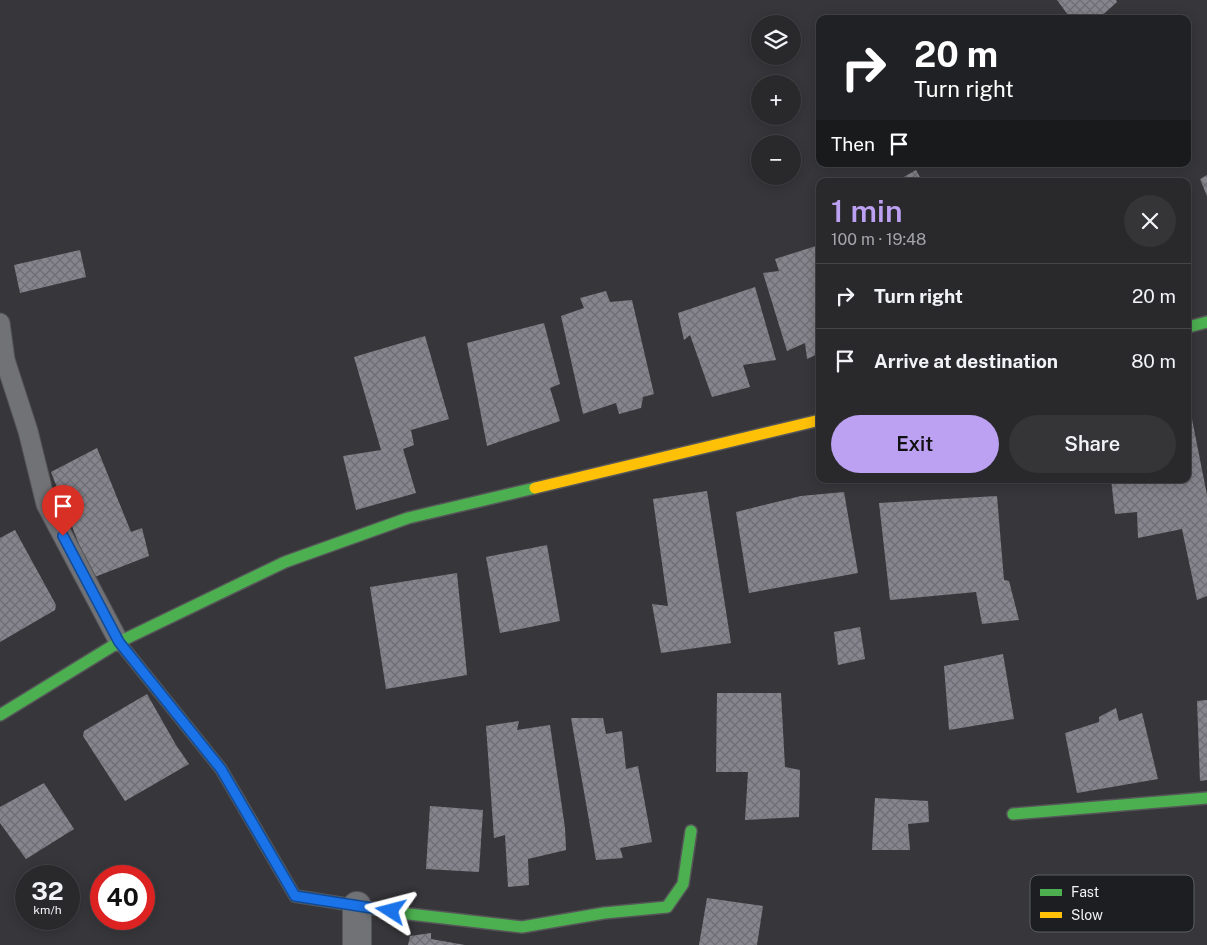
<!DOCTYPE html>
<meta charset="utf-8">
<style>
:root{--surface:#29292c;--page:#353538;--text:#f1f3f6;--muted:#a5a6a9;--line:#454548;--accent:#bca0f2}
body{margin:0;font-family:"Public Sans",sans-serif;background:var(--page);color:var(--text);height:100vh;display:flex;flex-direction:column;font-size:19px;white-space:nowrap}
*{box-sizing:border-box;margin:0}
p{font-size:16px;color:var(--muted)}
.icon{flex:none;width:28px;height:28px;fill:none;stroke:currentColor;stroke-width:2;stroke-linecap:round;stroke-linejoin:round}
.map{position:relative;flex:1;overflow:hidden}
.side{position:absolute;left:816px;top:178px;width:375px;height:305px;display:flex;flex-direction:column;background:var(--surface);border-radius:10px;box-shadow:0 2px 12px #0003,0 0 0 1px var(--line)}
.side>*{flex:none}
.hud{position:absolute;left:816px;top:15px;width:375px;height:152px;border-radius:10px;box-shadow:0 2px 12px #0003,0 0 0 1px var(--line);background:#202124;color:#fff;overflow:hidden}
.fabs{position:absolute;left:751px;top:15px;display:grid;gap:10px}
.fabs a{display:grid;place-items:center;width:50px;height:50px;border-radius:50%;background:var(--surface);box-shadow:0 2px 12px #0003,0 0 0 1px var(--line);font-size:25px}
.speed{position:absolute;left:15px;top:865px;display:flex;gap:10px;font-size:25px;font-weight:700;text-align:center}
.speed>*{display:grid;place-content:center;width:65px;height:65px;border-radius:50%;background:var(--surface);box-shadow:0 2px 12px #0003,0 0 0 1px var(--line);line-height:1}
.speed small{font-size:12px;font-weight:400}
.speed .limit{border:8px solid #d22;background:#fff;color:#111}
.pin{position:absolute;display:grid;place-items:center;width:42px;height:42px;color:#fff;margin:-51px -21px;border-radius:50% 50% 50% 0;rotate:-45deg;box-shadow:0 0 5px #0007}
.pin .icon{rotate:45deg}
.me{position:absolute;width:55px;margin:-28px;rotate:279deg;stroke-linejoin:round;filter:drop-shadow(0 0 4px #0008)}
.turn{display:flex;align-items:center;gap:18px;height:105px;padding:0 15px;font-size:22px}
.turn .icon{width:65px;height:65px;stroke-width:2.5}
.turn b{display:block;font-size:35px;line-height:42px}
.then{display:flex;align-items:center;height:48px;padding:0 15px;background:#0003;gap:10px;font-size:19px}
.round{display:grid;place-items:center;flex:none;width:52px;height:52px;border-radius:26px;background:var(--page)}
.headline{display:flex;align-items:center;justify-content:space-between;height:85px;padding:0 15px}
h1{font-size:30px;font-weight:600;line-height:38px;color:var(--accent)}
.button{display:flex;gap:10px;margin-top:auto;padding:10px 15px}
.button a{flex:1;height:58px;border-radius:30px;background:var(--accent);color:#111;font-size:20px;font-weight:600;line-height:58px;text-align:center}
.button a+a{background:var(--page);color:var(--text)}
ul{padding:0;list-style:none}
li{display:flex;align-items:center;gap:15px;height:65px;padding:0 15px;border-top:1px solid var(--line)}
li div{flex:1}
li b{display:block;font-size:19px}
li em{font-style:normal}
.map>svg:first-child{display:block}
.building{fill:url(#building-cross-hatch)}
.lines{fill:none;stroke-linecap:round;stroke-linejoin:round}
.lane-casing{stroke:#565659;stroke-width:21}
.street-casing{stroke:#565659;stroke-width:30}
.fast-casing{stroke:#565659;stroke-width:14}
.slow-casing{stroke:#565659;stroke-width:14}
.lane{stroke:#717275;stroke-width:19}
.street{stroke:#717275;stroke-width:28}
.fast{stroke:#4caf50;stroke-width:11}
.slow{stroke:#ffc107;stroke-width:11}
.route-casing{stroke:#114b97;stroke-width:12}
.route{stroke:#1a73e8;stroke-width:9}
.key{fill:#1d1e21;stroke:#5d5e61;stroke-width:1}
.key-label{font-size:14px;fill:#f1f2f7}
</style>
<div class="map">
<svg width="1207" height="945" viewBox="0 0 1207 945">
<defs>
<pattern id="building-cross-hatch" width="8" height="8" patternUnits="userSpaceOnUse" patternTransform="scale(1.25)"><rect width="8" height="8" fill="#86858e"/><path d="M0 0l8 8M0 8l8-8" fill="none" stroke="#6d6d73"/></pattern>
</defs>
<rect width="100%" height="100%" fill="#37373b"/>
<g class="building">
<path d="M1057,0H1116L1117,2L1098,19H1071Z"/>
<path d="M916,170L922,181H897Z"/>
<path d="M1207,175V196L1200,179Z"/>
<path d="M819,245L820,353L807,359L805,343L787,351L763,273L779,271L775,259Z"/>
<path d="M80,250L86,277L20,293L14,265Z"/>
<path d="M755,287L776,360L743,365L750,387L712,397L690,335L684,340L678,313Z"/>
<path d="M606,291L610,302L632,300L654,394L643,397L641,408L619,414L616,403L583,414L561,316L584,308L580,298Z"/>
<path d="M544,323L560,384L550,388L560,421L487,446L467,343Z"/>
<path d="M425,336L449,419L411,430L414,445L403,449L416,493L356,510L343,456L381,450L354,357Z"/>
<path d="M1188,409H1190L1207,495V596L1197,600L1182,529L1138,538L1137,512L1115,514L1111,479H1188Z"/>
<path d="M97,448L131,532L142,528L149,556L92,578L51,472Z"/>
<path d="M707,491L731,643L661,653L652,604L668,606L653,499Z"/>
<path d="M844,492L858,573L749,593L736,512L801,496Z"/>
<path d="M997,496L1004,580L1009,581L1019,620L982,624L976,592L890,600L879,503Z"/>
<path d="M15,530L56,605L55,610L0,642V538Z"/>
<path d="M547,545L560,621L500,633L486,557Z"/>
<path d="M457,573L467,675L386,689L370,587Z"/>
<path d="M860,627L865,659L838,665L834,632Z"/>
<path d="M1003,654L1014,719L949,730L944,666Z"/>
<path d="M717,693H781L785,767L800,770L799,817L745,820L748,772H716Z"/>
<path d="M147,694L176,745L189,764L125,801L83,736L84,731Z"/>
<path d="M1207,700V780L1200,781L1197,701Z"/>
<path d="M1116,708L1119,721L1142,713L1158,779L1077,793L1065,733L1099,722V717Z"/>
<path d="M571,718H603L606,734L622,731L626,769L638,766L652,842L620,848L623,858L596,860Z"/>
<path d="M519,721L517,730L550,725L565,828L566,850L528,859L529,885L508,887L505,835L494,838L486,726Z"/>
<path d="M44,783L74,829L26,859L0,823V807Z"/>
<path d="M875,798L928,801L929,822L908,824L910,850H872Z"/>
<path d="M430,806L483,810L479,872L426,869Z"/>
<path d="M707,898L763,906L757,945H699Z"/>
<path d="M431,933V939L465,945H408L410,936Z"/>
</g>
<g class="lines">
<g class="lane-casing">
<path id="lane" d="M0,323L5,360L28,431L46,504L119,642"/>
</g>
<g class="street-casing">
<path id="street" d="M357,906V945"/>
</g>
<g class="fast-casing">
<g id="fast">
<path d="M1188,327L1207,322"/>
<path d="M0,715L119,642L285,562L408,518L535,488"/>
<path d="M245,810L295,896L409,914L522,927L604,913L667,907L683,884L691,831"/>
<path d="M1013,814L1207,798"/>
</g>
</g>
<g class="slow-casing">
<g id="slow">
<path d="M535,488L820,420"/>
<path d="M119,642L221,769L245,810"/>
</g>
</g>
<use href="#lane" class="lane"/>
<use href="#street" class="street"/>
<use href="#fast" class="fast"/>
<use href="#slow" class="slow"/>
</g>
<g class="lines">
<g class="route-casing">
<path id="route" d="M63,536L119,642L221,769L295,896L391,911"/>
</g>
<use href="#route" class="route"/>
</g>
<rect x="1030" y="875" width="164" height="57" rx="8" class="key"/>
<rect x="1040" y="889" width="22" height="7" fill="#4caf50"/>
<rect x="1040" y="912" width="22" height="6" fill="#ffc107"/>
<g class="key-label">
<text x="1071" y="897">Fast</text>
<text x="1071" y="920">Slow</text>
</g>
</svg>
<div class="fabs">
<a><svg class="icon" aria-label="layers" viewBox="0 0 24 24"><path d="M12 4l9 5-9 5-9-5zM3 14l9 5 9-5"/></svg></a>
<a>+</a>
<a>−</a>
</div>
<div class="speed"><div>32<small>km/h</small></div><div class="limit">40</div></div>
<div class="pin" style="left:63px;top:536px;background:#d93025"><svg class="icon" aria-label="arrive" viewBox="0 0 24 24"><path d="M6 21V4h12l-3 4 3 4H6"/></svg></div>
<svg class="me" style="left:391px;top:911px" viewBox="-20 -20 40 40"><path d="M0-17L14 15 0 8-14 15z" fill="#1a73e8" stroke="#fff" stroke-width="4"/></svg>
<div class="hud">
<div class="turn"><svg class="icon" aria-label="right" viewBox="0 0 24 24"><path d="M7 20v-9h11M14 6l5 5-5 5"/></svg><div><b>20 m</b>Turn right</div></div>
<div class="then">Then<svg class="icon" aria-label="arrive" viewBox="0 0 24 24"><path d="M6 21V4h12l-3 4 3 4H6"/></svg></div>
</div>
<section class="side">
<div class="headline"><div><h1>1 min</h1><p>100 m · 19:48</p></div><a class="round"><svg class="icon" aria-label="close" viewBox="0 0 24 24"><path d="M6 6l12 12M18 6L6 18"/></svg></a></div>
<ul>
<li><svg class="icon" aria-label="right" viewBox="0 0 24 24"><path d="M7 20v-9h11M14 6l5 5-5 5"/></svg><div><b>Turn right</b></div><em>20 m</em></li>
<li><svg class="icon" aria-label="arrive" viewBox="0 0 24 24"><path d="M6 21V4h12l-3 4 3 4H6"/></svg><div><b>Arrive at destination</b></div><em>80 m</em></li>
</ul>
<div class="button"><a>Exit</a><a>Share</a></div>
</section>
</div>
